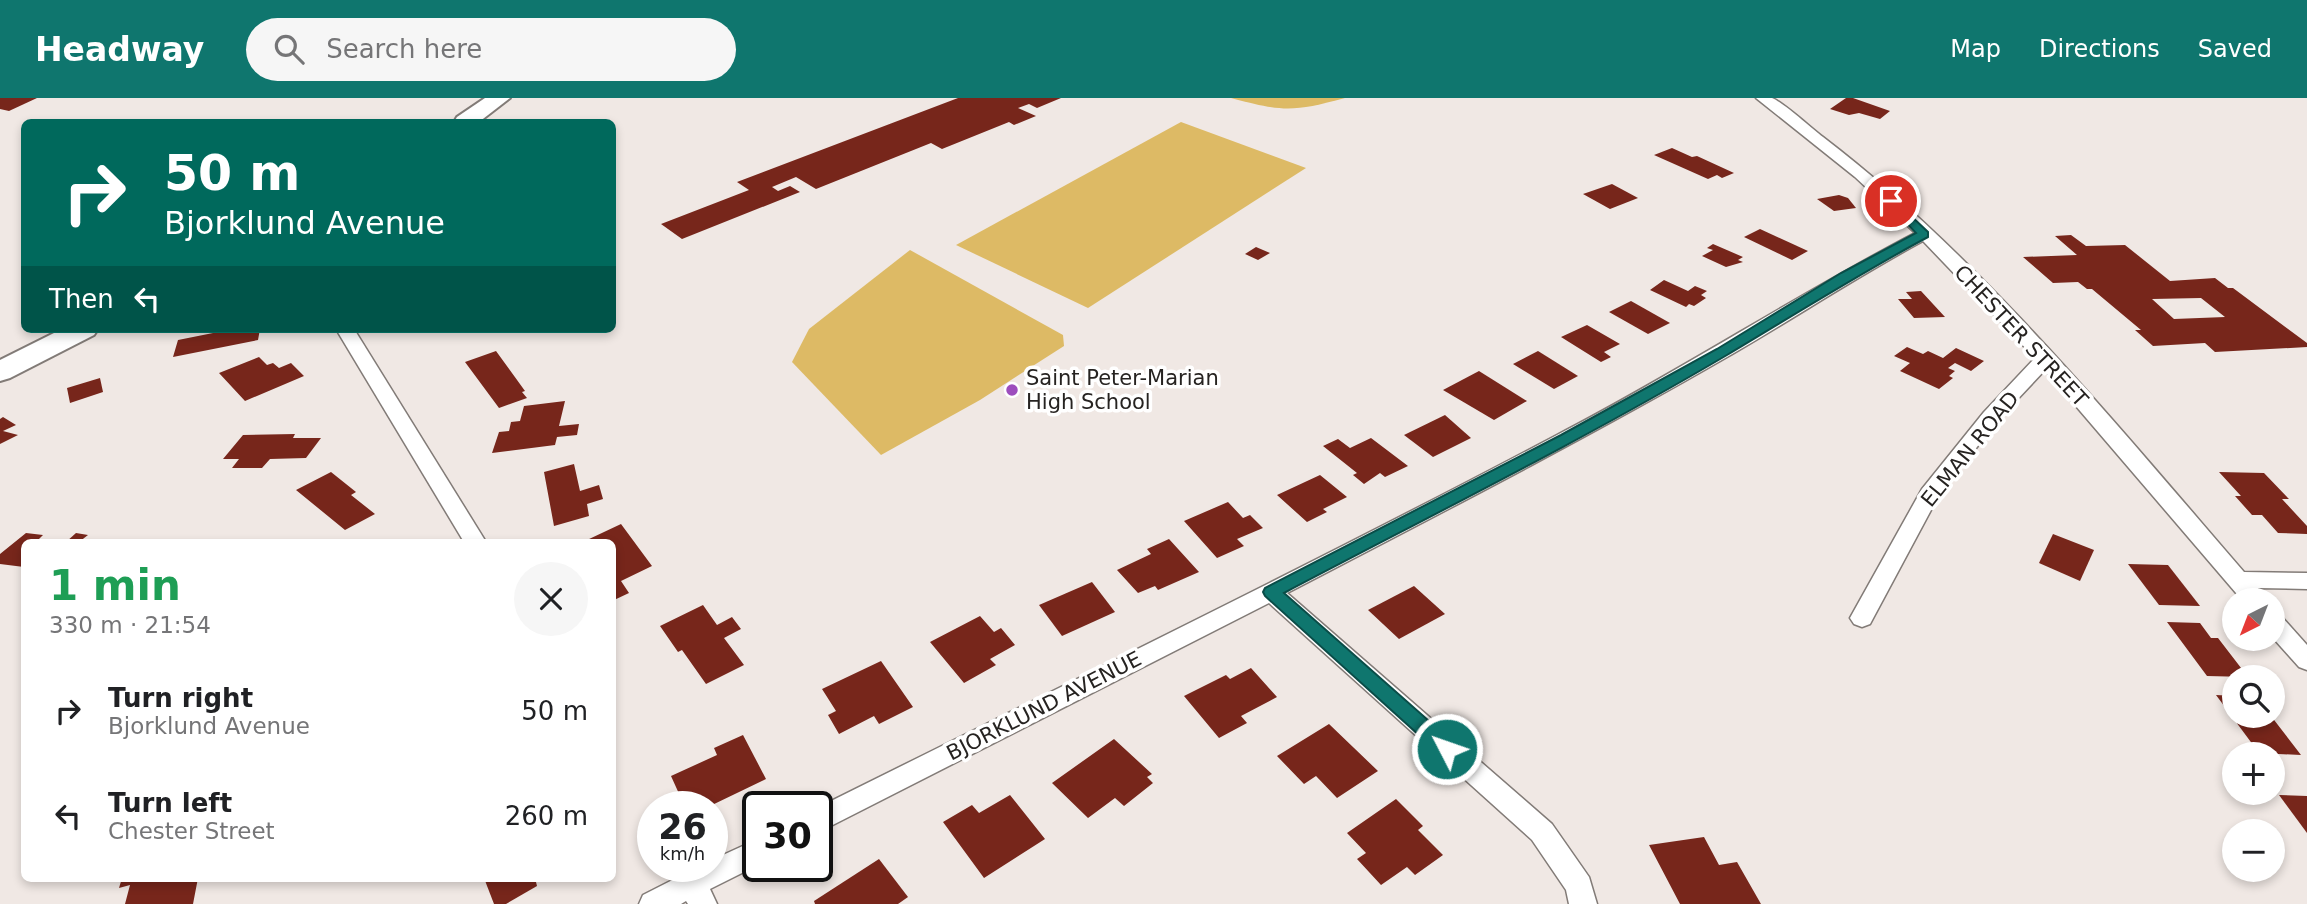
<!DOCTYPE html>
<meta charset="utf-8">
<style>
:root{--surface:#fff;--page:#f6f6f6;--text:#202124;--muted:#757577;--accent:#0f766e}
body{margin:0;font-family:"DejaVu Sans",sans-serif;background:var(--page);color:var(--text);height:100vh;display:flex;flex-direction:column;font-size:26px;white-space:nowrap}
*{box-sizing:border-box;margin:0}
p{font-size:23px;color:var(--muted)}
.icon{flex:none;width:38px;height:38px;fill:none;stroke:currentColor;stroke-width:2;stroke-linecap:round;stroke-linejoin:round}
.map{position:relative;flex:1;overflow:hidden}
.details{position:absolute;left:21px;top:441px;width:595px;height:343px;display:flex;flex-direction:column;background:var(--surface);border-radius:10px;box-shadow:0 4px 10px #0003}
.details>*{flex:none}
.hud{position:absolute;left:21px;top:21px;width:595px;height:214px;border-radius:10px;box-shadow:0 4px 10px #0003;background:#00695c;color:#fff;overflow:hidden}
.needle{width:46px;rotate:222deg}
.buttons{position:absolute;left:2222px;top:490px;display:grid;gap:14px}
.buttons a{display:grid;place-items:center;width:63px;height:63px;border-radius:50%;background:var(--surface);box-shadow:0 4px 10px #0003;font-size:35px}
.speed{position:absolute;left:637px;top:693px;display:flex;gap:14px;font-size:35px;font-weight:700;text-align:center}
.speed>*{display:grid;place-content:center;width:91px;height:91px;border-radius:50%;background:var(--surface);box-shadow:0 4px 10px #0003;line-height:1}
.speed small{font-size:18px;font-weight:400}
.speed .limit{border:4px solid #111;border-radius:10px;background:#fff;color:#111}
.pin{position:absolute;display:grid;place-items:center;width:60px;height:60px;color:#fff;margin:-30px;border:4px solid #fff;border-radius:50%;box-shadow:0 2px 7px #0007}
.me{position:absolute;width:77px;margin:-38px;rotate:311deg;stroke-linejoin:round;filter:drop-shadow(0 0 5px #0008)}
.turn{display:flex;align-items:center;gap:24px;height:147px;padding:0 28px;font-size:32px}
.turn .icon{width:91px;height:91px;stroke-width:2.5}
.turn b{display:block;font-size:49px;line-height:60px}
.then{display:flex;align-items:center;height:66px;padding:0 28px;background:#0003;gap:14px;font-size:26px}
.round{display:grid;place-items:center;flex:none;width:74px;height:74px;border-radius:37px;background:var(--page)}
.head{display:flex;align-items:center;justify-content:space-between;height:119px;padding:0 28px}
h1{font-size:42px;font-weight:800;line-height:52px;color:#1e9e55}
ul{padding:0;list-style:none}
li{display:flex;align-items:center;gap:21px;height:105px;padding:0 28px}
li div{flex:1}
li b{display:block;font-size:26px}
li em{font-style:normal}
header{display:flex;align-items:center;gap:42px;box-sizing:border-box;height:98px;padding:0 35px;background:var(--accent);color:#fff}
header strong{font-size:33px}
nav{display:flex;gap:38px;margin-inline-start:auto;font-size:24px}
.search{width:490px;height:63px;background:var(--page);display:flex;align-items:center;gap:18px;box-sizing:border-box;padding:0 24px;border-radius:38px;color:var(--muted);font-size:26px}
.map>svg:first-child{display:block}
.green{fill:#ddba65}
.building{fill:#77261b;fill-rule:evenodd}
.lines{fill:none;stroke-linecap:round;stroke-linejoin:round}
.minor-casing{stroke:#827b77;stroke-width:3}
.primary-casing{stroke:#827b77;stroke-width:4}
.minor{fill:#fff;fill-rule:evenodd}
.primary{fill:#fff;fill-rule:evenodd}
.route{fill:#0f766e;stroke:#0a4d48;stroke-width:2}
.poi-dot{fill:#9d4dbd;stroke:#fff;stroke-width:2.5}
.labels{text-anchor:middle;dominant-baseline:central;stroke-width:7;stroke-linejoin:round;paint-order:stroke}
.street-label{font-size:21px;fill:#262321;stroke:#fff}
.poi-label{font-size:21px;fill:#262321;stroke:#fff;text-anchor:start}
</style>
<header>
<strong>Headway</strong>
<div class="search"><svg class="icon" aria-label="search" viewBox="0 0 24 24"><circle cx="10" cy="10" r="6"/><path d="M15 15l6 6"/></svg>Search here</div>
<nav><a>Map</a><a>Directions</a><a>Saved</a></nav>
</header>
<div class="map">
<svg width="2307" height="806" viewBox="0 0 2307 806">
<rect width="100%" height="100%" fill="#f0e8e4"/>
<g class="green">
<path d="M1231,0H1345C1293,14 1283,14 1231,0Z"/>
<path d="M1181,24L1306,70L1088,210L956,147Z"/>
<path d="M910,152L1063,237L1064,248L980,302L881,357L792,264L809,231Z"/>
</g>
<g class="building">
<path d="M0,0H37L9,13L0,11Z"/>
<path d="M958,0H1061L1037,10L1029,6L1018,10L1036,18L1014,27L1009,24L942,51L931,45L816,91L796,79L772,89L778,93L790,88L800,94L682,141L661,126L749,92L737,84Z"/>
<path d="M1846,0H1853L1890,13L1880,21L1859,15L1849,17L1830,11Z"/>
<path d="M1672,50L1692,59L1697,58L1734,75L1722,80L1717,77L1708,81L1654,57Z"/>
<path d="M1612,86L1638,100L1610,111L1583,96Z"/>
<path d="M1839,97L1848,100L1856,110L1834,113L1817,101Z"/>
<path d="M1760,131L1808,153L1792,162L1744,139Z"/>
<path d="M2071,137L2086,148L2125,147L2170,183L2215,180L2228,190H2233L2307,245V249L2215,254L2205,245L2153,248L2135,232H2141L2092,191H2087L2078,184L2053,185L2023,159L2077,157L2055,138ZM2201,200L2225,219L2174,221L2152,201Z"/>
<path d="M1713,146L1743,159L1738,162L1743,164L1726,169L1702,158L1713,152L1707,150Z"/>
<path d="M1256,149L1270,155L1258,162L1245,156Z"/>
<path d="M1664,182L1688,193L1695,188L1707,193L1701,197L1706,200L1694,208L1689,206L1686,209L1650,192Z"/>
<path d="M1921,193L1945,219L1914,220L1898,201H1912L1906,194Z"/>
<path d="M1631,203L1670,225L1648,236L1609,214Z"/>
<path d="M1587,227L1620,246L1604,254L1611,259L1601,264L1561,239Z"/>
<path d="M233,231L232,234L260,231L258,242L173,259L178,242Z"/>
<path d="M1907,249L1923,256L1928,253L1943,260L1956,250L1984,263L1971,273L1955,265L1948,270L1955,273L1949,278L1953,280L1939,291L1900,273L1910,265L1894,258Z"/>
<path d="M496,253L525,293L522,294L527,300L499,310L465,264Z"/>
<path d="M1538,253L1578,278L1554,291L1513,266Z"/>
<path d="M259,259L267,267L273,265L279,270L291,265L304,278L245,303L219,275Z"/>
<path d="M1479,273L1527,303L1494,322L1443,292Z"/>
<path d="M100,280L103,294L70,305L67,290Z"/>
<path d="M565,303L559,328L579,326L577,337L557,339L555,347L492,355L499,334L509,333L511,324L520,323L524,308Z"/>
<path d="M1445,317L1471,340L1433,359L1404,337Z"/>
<path d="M3,319L16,327L3,333L18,337L0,346V321Z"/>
<path d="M295,336L293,340H321L306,360L270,361L262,370H232L239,361H223L243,337Z"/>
<path d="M1371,340L1408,368L1385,379L1380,375L1364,386L1353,377L1357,375L1323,348L1338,341L1350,350Z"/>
<path d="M574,366L580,393L599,387L603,401L587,406L589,418L554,428L544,374Z"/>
<path d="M331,374L356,394L351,397L375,416L345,432L296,392Z"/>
<path d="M2219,374L2264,375L2289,401H2282L2307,428V436L2278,435L2262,417H2252L2235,398H2241Z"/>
<path d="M1320,377L1347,399L1323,411L1327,414L1307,424L1277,397Z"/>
<path d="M1228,404L1243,420L1250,417L1263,430L1237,441L1244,448L1217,460L1184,423Z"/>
<path d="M621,426L652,468L621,483L629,495L612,503V444H589L587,442Z"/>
<path d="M26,435L43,437L39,441L56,444H24V469L0,466V456Z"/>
<path d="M76,435L88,437L79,444H66Z"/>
<path d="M2053,436L2094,452L2080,483L2039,465Z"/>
<path d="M1169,441L1199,474L1158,492L1155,488L1138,495L1117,472L1151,456L1147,451Z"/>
<path d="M2128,466L2168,467L2200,508L2159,507Z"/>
<path d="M1092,484L1115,514L1062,538L1039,507Z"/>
<path d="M1414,488L1445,516L1399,541L1368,512Z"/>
<path d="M703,507L717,527L732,519L741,531L724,540L744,567L706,586L682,552L678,554L660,528Z"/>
<path d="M980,518L994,534L1001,530L1015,547L990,561L996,567L964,585L930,544Z"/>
<path d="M2167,524L2200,525L2211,540H2218L2248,579L2207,578Z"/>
<path d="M881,563L913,609L879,626L874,618L839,636L828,617L836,613L822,591Z"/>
<path d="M1251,570L1277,599L1241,618L1247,625L1219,640L1184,598L1226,577L1230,581Z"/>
<path d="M2216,597L2235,598V618H2271L2301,657L2259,655Z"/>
<path d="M1329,626L1378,673L1337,700L1316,678L1304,686L1277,658Z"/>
<path d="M743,637L766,681L710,708L707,701L685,709L671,678L717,657L714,650Z"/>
<path d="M1114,641L1152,676L1147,679L1153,685L1124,708L1115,700L1088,720L1052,685Z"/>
<path d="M1010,697L1045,741L984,780L943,724L972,707L979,715Z"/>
<path d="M2279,697L2307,698V735Z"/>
<path d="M1396,701L1423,728L1418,732L1443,757L1415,777L1407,769L1381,787L1357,761L1366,755L1347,735Z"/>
<path d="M1704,739L1719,767L1737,764L1761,806H1680L1649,747Z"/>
<path d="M879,761L908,799L898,806H815L814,803Z"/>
<path d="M122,780H198L193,806H125L130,787L119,790Z"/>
<path d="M484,780H535L537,788L506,806H494Z"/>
</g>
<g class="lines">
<g class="minor-casing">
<g id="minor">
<path d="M1756,0C1761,0 1768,0 1772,0C1784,5 1811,30 1823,39C1979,158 2116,326 2244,474L2307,475V491L2258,490L2266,502H2242L2045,272L1998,322L1938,399L1870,526L1862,529L1854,526L1850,520L1922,391L1984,314L2035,260L1923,143C1856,179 1793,221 1727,259C1583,342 1435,418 1287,495L1552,726L1589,779L1597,806H1569L1566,792L1532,742L1269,505L817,735V710C1064,587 1313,466 1557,337C1679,274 1793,199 1915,135L1855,79Z"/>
<path d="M336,231H354L486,444H464Z"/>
<path d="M2273,515L2281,518L2307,547V572L2299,569L2273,540Z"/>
<path d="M758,741V767L710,791L717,806H688L686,803L681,806H639L643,797L700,768H712V762Z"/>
</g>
</g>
<g class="primary-casing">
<g id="primary">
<path d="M485,0H510L479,24H454L457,19Z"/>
<path d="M62,231H98L94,237L10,280L0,283V262Z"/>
</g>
</g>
<use href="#minor" class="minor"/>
<use href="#primary" class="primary"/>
</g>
<path class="route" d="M1891,99L1928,134V139C1859,176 1794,217 1727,257C1583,342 1432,417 1284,495L1454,645L1457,651L1454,657L1447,659L1441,657L1265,498L1263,494L1265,490L1561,337L1717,251L1841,175L1916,135L1885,103Z"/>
<circle class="poi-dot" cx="1012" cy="292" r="7"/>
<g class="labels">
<g class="street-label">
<text transform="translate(2021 238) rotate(47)">CHESTER STREET</text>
<text transform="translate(1970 351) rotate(-51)">ELMAN ROAD</text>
<text transform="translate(1044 608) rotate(-27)">BJORKLUND AVENUE</text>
</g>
<g class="poi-label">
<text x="1026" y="280">Saint Peter-Marian<tspan x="1026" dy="24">High School</tspan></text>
</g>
</g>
</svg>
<div class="buttons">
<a><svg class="needle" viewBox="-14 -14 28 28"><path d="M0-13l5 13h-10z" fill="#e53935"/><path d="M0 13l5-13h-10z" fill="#757577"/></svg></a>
<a><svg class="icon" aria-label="search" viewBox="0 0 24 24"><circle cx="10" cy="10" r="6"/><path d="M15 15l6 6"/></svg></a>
<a>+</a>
<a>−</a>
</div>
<div class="speed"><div>26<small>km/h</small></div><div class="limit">30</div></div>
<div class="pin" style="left:1891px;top:103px;background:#d93025"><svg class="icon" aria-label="arrive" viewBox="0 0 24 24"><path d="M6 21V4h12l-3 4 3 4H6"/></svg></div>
<svg class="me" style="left:1447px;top:651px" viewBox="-20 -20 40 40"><circle r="17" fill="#0f766e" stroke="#fff" stroke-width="3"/><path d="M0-11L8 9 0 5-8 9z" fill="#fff"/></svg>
<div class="hud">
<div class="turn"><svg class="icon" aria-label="right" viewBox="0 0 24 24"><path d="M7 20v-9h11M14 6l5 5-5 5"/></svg><div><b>50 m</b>Bjorklund Avenue</div></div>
<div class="then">Then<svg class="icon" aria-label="left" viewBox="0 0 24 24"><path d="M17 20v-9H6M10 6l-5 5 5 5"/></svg></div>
</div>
<section class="details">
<div class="head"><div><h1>1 min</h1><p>330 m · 21:54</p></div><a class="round"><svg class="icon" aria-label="close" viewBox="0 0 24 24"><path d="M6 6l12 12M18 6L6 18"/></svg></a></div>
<ul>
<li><svg class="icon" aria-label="right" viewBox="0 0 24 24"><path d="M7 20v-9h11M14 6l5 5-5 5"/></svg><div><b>Turn right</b><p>Bjorklund Avenue</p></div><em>50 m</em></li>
<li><svg class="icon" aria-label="left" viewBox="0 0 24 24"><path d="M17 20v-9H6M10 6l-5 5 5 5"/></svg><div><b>Turn left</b><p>Chester Street</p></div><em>260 m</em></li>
</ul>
</section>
</div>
